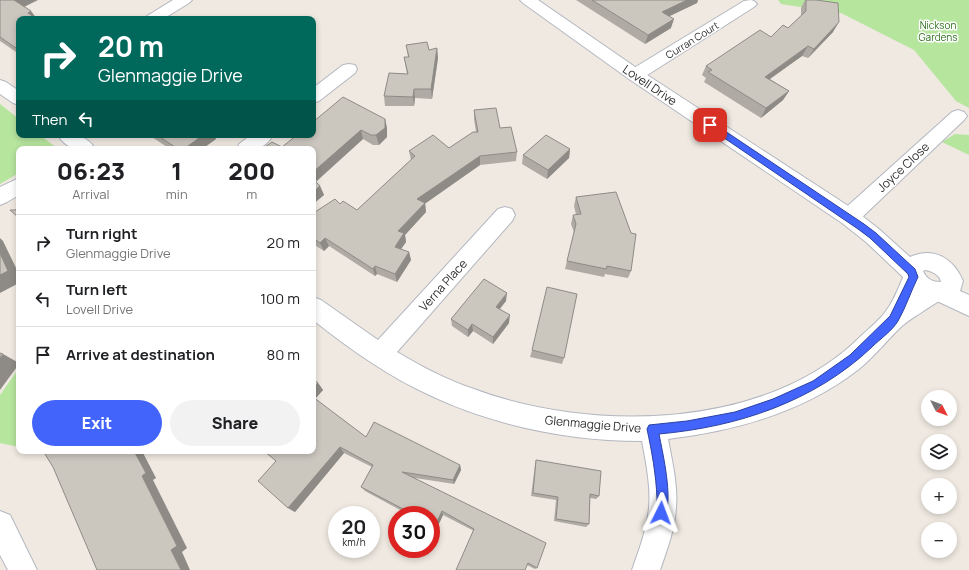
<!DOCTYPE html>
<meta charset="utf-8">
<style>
:root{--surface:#fff;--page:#f2f2f2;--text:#202124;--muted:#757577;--line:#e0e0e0;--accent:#4264fb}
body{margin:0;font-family:Manrope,sans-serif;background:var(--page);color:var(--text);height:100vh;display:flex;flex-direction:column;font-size:15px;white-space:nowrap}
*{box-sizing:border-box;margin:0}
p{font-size:13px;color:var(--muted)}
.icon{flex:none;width:22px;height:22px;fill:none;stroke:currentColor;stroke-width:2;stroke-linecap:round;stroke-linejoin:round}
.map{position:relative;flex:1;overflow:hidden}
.details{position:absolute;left:16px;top:146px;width:300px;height:308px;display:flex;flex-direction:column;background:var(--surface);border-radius:8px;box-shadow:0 2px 6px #0003}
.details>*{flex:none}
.guide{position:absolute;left:16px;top:16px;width:300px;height:122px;border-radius:8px;box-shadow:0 2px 6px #0003;background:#00695c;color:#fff;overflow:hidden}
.needle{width:26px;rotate:132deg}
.fabs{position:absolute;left:921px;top:390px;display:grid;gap:8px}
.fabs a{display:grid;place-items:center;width:36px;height:36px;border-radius:50%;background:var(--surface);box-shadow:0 2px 6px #0003;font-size:20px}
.speed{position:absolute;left:328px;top:506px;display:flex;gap:8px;font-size:20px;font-weight:700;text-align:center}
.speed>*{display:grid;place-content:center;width:52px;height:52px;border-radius:50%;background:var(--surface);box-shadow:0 2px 6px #0003;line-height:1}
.speed small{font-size:10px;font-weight:400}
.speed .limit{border:6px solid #d22;background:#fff;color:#111}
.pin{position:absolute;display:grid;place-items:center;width:34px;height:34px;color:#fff;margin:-17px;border-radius:8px;box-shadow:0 2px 6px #0006}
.me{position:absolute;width:44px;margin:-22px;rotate:3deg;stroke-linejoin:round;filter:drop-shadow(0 0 3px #0008)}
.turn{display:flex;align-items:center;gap:14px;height:84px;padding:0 16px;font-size:18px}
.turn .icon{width:52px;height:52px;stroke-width:2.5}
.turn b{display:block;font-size:28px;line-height:34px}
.then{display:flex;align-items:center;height:38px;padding:0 16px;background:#0003;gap:8px;font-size:15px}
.eta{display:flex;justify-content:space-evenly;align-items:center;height:68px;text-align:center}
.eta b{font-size:24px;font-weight:800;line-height:28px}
.button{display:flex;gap:8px;margin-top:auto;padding:8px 16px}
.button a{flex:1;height:46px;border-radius:24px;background:var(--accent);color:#fff;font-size:16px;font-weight:800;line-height:46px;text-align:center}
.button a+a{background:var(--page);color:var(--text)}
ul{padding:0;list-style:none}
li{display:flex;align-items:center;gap:12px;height:56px;padding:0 16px;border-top:1px solid var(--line)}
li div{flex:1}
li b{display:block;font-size:15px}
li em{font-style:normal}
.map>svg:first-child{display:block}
.green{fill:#b6e59e}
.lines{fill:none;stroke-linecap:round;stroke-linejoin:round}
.street-casing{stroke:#b4b7c1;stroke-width:2}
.secondary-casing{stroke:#b4b7c1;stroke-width:2}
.street{fill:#fff;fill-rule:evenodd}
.secondary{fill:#fff;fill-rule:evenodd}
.wall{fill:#afaba4}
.shaded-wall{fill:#8e8b86}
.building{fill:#cbc7bf;stroke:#8e8b86}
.route{fill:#4264fb;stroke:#2b41a3}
.labels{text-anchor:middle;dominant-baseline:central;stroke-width:3;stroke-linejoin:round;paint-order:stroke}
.far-park-label{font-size:10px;fill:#2c6e1b;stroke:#fff}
.far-street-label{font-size:10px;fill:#2e2e2e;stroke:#fff}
.street-label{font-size:12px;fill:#2e2e2e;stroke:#fff}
</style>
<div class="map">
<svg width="969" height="570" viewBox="0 0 969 570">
<rect width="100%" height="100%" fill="#efe9e1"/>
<g class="green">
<path d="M778,0H969V108L956,101L914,50L841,13L781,4Z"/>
<path d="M0,104L19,119V135H40L58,149H19V173L0,184Z"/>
<path d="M955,134L969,135V155L942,142Z"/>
<path d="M19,368V447L0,443V395Z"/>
</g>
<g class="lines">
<g class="street-casing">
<g id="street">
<path d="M173,0H192L189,3L163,19H144L147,16Z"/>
<path d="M751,0L754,1L757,4L754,7L641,79L635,81L629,79L627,75L629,71L744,1Z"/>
<path d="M349,64L355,65L357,69L355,73L319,101L313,103V88L343,65Z"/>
<path d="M0,80L6,82L19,91V105L13,103L0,94Z"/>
<path d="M958,110L964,112L967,116L964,120L856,223L849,225L842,223L839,217L842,211L952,112Z"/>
<path d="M58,135C73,135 87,134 95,149C79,149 67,151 58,135Z"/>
<path d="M251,135H273C264,151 253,149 237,149L239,144Z"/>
<path d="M19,178V195L7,202L0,205V187Z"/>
<path d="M505,207L512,209L515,215L512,221L397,352C422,367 447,380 474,389C591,433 767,430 860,337C868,329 880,320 886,311C895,299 900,284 906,270L914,268L922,270L925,277L919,290L934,282L942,285L945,292L942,299C929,308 914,316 902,326C887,340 875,356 859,369C804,412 736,431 668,439C672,461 678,485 676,507C675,529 667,550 660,570H632C639,550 647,529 649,508C651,486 646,463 642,441C547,441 452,416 372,363C352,350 332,335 313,320V297L321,300L378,340L498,209Z"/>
<path d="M0,511L10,515L37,570H8L0,555Z"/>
</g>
</g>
<g class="secondary-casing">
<path id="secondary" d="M520,0H538L641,71L856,211L880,230L910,257C934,246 954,259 963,281L960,291L969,295V316L937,301L917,295L910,290L903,277L866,242L842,223L629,79L523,3ZM925,270C932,271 940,275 941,282C933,282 926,279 923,271Z"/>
</g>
<use href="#street" class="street"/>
<use href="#secondary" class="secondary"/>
</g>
<g class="wall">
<path d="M0,0L25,7L19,19V54L0,41Z"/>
<path d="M576,0H698L697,3L670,16L671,28L645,44Z"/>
<path d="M805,0H816L833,32L808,58L802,56L770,79L789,91L783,100L761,118L704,82L706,78L702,75L706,66L771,37L788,28L801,16V8Z"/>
<path d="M406,45L429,50L437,48L438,58L432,99L415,98L414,106H385L384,96L407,74L404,57H408Z"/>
<path d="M474,110L500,128L517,152L516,161L480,165L425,203L426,212L405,235L406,242L401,249L409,252L411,260L397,282L377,274L375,276L329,246L324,251L313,244V210L315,212L340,204L357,210L411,160L409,151L449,148L476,132L474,119Z"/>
<path d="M385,119L387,128V137L379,145H373L363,139L316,182L320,186L324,195L313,204V149H262L282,147Z"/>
<path d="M149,135H214L216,139L202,149H170Z"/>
<path d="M570,149L569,158L547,179L522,164L523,155Z"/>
<path d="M576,197L631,271L628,278L605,274L604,277L565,269L574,232L571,224L573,215H576L574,206Z"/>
<path d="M506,301L499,309L509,323L493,344L473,331L468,337L452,326L451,319Z"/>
<path d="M532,350L564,358L562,364L530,357Z"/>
<path d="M313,379L318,383L323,390L315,399L366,437L460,465L461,470L454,484L415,478L537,568L535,569L527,565L474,531L443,515L431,541V515L402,511L365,491L361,487L372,467L344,453L295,512L288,508L276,461Z"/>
<path d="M536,460L599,496L596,499L590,498L589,524L586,527L554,521L556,500L531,496L535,465Z"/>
</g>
<g class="shaded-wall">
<path d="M13,0H38L20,9Z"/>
<path d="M687,0H698L697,3L659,21L662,12Z"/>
<path d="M31,11L37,19L28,13Z"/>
<path d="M674,19L671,28L645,44L648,35Z"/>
<path d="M839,22L833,32L808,58L814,49Z"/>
<path d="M808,46L802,56L760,86L765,77Z"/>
<path d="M437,48L438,58L432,99L431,89Z"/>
<path d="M414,89L415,98L414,106L413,97Z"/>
<path d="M789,91L783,100L761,118L766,108Z"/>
<path d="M385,119L387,128V137L379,145L376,135Z"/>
<path d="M361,130L363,139L313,184V172Z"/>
<path d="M203,135H214L216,139L202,149H184Z"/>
<path d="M570,149L569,158L547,179L548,170Z"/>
<path d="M480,156V165L419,208L417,199Z"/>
<path d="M320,186L324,195L313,204V192Z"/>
<path d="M425,203L426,212L405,235L406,242L397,255L395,247L398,231Z"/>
<path d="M0,238L3,241L19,274V283L0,293Z"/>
<path d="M325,238L329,246L324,251L320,243Z"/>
<path d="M409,252L411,260L397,282L395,274Z"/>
<path d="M375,266L377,274L375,276L373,269Z"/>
<path d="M507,293L506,301L496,314V307Z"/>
<path d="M510,315L509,323L493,344V337Z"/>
<path d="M472,324L473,331L468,337V330Z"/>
<path d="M3,354L19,363V364L0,390V358Z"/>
<path d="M318,383L323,390L314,400L313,399V389Z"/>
<path d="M340,447L344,453L295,512L288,508Z"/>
<path d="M134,451H142L156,478L153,480L187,548L182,552L190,570H181L171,550L142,476Z"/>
<path d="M460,465L461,470L454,484L453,480Z"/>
<path d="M442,511L443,515L431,541V534Z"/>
</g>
<g class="building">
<path d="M0,0H14L31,11L28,13L37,19H19V50L0,37Z"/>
<path d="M592,0H687L662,12L674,19L648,35Z"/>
<path d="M806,0H816L838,3L839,22L814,49L808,46L765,77L789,91L766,108L708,72L712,70L706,66L760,30L771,37L783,25L788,28L806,11Z"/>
<path d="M427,42L429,50L437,48L431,89H414L413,97L384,96L389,73L408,74L404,57H409L406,45Z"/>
<path d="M343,97L385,119V128L376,135H371L361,130L313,172V149H262L272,142L282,147L297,135H313V122Z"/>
<path d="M496,108L500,128L511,127L517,152L480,156L417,199L425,203L398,231L404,233L395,247L409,252L395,274L375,266L373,269L325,238L320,243L313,238V210L315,212L335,199L340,204L343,201L357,210L415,156L409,151L433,135L449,148L473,132H478L474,110Z"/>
<path d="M157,135H203L184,149H178Z"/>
<path d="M546,135L570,149L548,170L523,155Z"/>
<path d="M313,179L320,186L313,192Z"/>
<path d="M616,192L631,233L636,234L631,271L607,266L606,269L567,261L576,224L573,215L581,214L576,197Z"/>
<path d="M19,208V218L10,210H15Z"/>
<path d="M0,253L8,271L0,275Z"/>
<path d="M484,279L507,293L496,307L510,315L493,337L472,324L468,330L451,319Z"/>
<path d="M547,287L577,294L564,358L532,350Z"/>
<path d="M0,353L3,354L0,358Z"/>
<path d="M313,379L318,383L313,389Z"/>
<path d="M313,397L366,437L374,422L460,465L453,480L402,472L546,543L537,568L528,563L525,570H456L474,529L442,511L431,534V515H400L403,509L361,487L373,465L340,447L288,508L258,481L276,461L264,451H313Z"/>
<path d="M43,451H134L146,473L142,476L177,546L171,550L181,570H97L53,467Z"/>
<path d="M536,460L601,471L599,496L590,494L589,524L556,519L558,497L533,493Z"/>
<path d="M397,521V526L395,525Z"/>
</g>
<path class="route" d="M708,123H713L864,224L876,233L915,269L918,277C911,291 906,307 898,321C892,331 880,339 872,347C814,402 737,427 659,434C663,455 673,497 665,517L661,518L657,517C654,510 657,505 657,498C656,475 652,452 647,429L649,425L687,421L735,412L773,399L813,381L850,355L890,316L909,277L908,274L870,238L858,229L708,127Z"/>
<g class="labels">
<g class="far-park-label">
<text x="938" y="25">Nickson<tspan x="938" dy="12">Gardens</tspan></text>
</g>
<g class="far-street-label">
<text transform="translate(692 40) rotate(-32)">Curran Court</text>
</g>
<g class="street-label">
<text transform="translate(650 85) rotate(34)">Lovell Drive</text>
<text transform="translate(903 167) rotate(-43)">Joyce Close</text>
<text transform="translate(443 285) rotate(-48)">Verna Place</text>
<text transform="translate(593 424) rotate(5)">Glenmaggie Drive</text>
</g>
</g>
</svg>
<div class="fabs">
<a><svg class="needle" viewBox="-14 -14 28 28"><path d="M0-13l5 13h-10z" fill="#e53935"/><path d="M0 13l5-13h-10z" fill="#757577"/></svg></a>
<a><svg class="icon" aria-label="layers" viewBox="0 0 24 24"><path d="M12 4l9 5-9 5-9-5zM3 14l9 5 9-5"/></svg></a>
<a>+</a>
<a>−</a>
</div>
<div class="speed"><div>20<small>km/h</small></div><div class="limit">30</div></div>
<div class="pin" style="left:710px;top:125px;background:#d93025"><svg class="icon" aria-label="arrive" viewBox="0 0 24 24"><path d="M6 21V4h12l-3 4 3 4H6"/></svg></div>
<svg class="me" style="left:661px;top:513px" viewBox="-20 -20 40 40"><path d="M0-17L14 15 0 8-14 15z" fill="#4264fb" stroke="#fff" stroke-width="4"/></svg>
<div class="guide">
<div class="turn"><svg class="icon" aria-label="right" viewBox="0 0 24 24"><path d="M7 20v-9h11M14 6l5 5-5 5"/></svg><div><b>20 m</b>Glenmaggie Drive</div></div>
<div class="then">Then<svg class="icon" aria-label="left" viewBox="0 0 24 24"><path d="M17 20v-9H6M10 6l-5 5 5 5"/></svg></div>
</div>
<section class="details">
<div class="eta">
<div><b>06:23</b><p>Arrival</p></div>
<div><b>1</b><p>min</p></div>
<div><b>200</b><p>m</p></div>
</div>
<ul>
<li><svg class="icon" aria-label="right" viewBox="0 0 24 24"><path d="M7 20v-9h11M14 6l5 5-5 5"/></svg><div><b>Turn right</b><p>Glenmaggie Drive</p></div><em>20 m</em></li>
<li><svg class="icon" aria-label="left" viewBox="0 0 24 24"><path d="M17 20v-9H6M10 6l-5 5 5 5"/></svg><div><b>Turn left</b><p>Lovell Drive</p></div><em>100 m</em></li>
<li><svg class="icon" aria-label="arrive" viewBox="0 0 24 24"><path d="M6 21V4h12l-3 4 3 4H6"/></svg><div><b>Arrive at destination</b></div><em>80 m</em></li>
</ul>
<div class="button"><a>Exit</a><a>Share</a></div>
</section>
</div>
